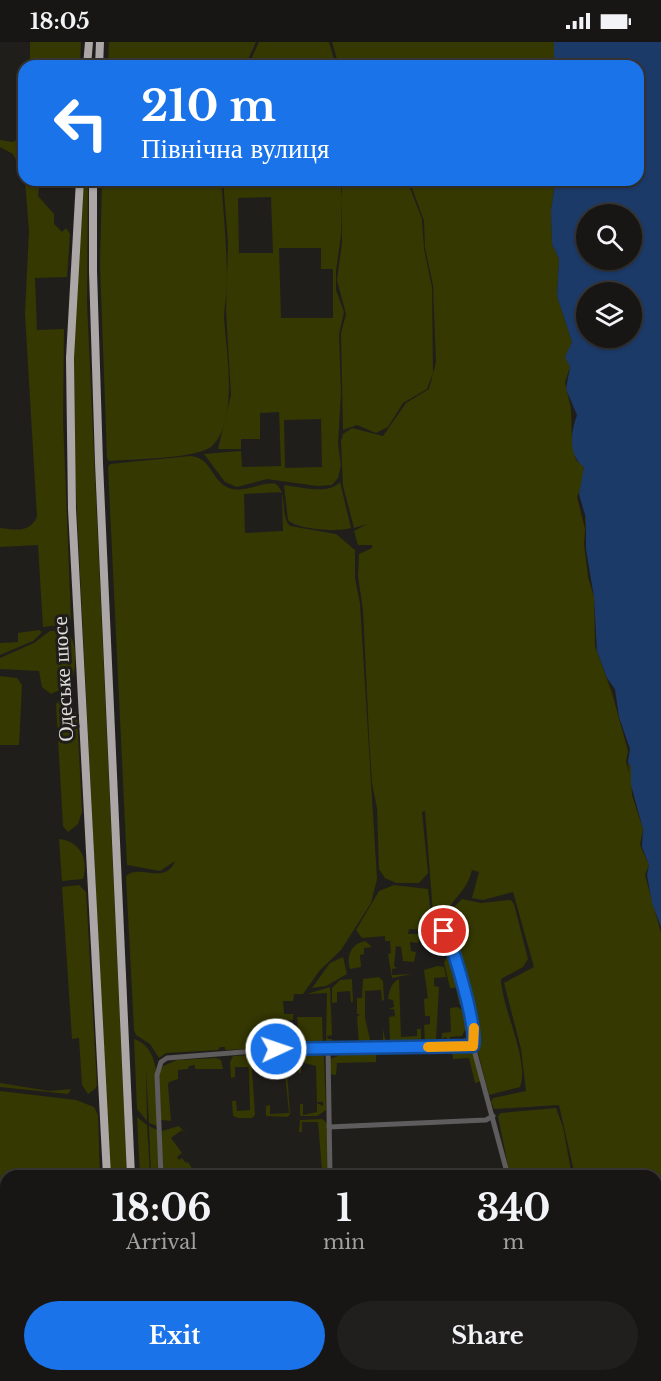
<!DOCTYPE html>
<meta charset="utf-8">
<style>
:root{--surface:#181614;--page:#211f1d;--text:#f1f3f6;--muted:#9f9fa0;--line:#363534;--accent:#1a73e8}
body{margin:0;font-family:"Libre Baskerville",serif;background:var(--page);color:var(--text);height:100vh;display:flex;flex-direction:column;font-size:22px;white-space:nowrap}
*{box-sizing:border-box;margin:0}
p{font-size:20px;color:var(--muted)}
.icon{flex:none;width:33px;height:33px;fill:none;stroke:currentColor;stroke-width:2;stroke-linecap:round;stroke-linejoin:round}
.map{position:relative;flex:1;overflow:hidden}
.details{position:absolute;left:0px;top:1128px;width:662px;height:212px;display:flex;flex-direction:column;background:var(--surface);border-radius:18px 18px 0 0;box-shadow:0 2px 4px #0004,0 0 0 2px var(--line)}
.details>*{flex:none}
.guide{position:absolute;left:18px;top:18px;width:626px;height:126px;border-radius:18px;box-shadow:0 2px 4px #0004,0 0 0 2px var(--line);background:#1a73e8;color:#fff;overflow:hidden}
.fabs{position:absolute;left:576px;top:162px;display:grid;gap:12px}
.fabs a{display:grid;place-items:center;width:66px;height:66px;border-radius:50%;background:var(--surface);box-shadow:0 2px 4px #0004,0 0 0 2px var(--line);font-size:30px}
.pin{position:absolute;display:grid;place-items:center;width:51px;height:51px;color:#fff;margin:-26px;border:3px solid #fff;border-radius:50%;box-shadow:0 2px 6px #0007}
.me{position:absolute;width:66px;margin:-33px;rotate:87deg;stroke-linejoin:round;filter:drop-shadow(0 0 4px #0008)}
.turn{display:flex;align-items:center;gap:21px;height:126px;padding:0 24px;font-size:27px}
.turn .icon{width:78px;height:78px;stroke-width:2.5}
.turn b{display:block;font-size:42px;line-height:51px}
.eta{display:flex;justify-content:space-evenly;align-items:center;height:102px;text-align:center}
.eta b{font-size:36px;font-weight:700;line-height:42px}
.button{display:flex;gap:12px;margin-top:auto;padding:12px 24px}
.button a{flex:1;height:69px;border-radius:36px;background:var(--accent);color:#fff;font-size:24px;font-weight:700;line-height:69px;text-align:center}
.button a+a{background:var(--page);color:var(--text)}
.status{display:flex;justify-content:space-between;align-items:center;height:42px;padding:0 30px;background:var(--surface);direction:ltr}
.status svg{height:16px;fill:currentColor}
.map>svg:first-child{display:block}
.green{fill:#353801;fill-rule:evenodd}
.water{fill:#1c3a68;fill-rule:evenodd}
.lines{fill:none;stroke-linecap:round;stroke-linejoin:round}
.minor{stroke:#5e5c5c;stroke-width:5}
.trunk{stroke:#aca6a6;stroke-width:8}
.route-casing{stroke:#114b97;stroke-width:15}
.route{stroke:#1a73e8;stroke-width:10}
.slow{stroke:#f59e0b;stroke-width:10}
.labels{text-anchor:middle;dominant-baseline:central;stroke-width:6;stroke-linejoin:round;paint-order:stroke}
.street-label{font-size:21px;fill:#e1dfdd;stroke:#201e1b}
</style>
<div class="status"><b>18:05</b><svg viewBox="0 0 49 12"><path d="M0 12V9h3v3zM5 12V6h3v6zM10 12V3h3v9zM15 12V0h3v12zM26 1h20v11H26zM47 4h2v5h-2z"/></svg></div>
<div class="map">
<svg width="661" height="1339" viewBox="0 0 661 1339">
<rect width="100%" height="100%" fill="#201e1b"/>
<g class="green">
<path d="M30,0H81L80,24H30Z"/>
<path d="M109,0H256L245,24H108Z"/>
<path d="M259,0H329L336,24H316L315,18L248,24Z"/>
<path d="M332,0H554V24H339Z"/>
<path d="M24,93V134L13,112L0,105V98L13,100Z"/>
<path d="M25,138H40L38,154L54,172V182L62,190L66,186L70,192L67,235L35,236L37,288L64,287L63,378L71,577L67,582L43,585L38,503L0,505V486C16,488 29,491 37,475L25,272L29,189Z"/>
<path d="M84,138H88L87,260L127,1134H110L75,430L74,302Z"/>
<path d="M102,138H221C224,173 227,208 227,243C227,254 224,264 224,275C226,308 239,379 212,404C198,417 130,417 109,419L107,416L100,223Z"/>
<path d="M223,138L320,141L321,138H341V193L336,229V248L344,270L339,292L341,351L338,402L341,423L338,436L332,443L317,444L267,437L237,445L225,440L204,412L241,409L242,425L281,424L279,370L260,371V397H241V407H218L231,353L226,269L228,201ZM271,155L273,211H239L238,156ZM279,206H321V227H333V276H281ZM321,377L322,425L285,426L284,378Z"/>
<path d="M343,138H407L422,177L424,207L432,245L433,331L427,347L403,361L388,385L376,391L357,383L343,388L341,291L346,272L337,238L342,200L341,156Z"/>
<path d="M409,138H553L555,141L551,169L552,202L559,217L557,254L572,300L567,314L570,325L565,340L571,367L572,401L576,418L584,425L583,441L577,455L585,487V472L586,476L584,502L588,535L594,555L595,604L612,651L628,709L626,719L629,732L628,720L631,725L632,753L643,787L640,803L649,823L645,833L661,891V1339H562L560,1334H656V1134H575L559,1063L494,1067L491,1060L493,1056L526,1049L521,1007L504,941L534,925L513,850L483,858L472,856L479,830L472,828C466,850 457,851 448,869C445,875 444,881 440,885L434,883L425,769L422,770L428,831L419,841H396L385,836L379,827L377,766L372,741L369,694L363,568L358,534L359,512L372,506V503H358L354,489L367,482L354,486L343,444L341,399L343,392L352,386L383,394L406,361L429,347L436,320L433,243L425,206L424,179Z"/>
<path d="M190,414C212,415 211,439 229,446C244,452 261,439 276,442C289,454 279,472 290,484L336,492L355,508V536L360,562L377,837L371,861L341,908L320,928L303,952H294L293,959H283L284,972H293V978L284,979V994L258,996L259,1006L225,1008V1005H220L218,1008L166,1011L159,1016L150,1002L136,993L134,988L126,834C139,821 165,844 175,819L160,829L127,823L108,425L110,422ZM282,450L283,489L245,491L244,452Z"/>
<path d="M340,440L351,486C338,490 298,488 288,478L284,443C300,445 328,453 340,440Z"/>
<path d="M39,588L42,590L33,599L0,613V601L18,600V591Z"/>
<path d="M50,589C56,589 63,587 68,592C79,601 76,632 70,643L51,652L42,645L39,629L0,627V616L34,601Z"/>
<path d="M0,634L17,636L22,643L19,703H0Z"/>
<path d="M60,657L67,660L77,672L82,770L78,782L68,790L63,784L56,662Z"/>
<path d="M59,797C80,799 89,817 83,837L62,839Z"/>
<path d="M79,843L86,850L97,1043L95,1047L88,1052L82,1043L79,996L72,997L62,845Z"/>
<path d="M394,843L428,847L432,881L426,888L409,887L408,892H420L418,901L410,900L411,909L416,910L414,920L403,919L401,905L396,904L394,924L397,926L392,927V933L412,932L392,936L388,912L391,911L390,899H385V894L362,896L356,888L379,849Z"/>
<path d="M462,857L481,861L511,858L514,862L528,917L523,925L501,937C502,967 530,1019 520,1045L489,1053L476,1003L475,985L446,887L449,870Z"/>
<path d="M365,899L372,905L364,906V912L360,913L361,925L350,927C346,914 351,902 365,899Z"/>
<path d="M343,915L347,932L326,944L312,946L330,921Z"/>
<path d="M447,915L453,917L467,967L459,962L456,946H450L444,920Z"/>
<path d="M438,924L444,925L446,935L434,936V944L439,945L436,999H425L424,983L430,982V974H425L424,957L428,956L424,928Z"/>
<path d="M379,935L383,939L384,958L382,959L381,948L365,949V976L370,998H383V987L386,1002H359L357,975L360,972H357V956H362L363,937Z"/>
<path d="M352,937L353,960H351L350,949L337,950V960L332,961V946L340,938Z"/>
<path d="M399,937L401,995L417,994V987H421V999H390L389,975L395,974L394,967H388L394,965L393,958L388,957C389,949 391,941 399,937Z"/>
<path d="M330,945L332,993L327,994L328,997H332L333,1003H326L327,951L307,952Z"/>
<path d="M457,965L468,971L472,987L471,1001L464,1002V996L470,995V988H465L462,994L450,995V1003H448L446,995L443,996L444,1003H441L442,991L451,990L450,966Z"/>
<path d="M297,975H322L323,1003L299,1002Z"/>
<path d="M134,997C165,1007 156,1055 157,1084L149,1081L146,1026L147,1079L137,1067Z"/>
<path d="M452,1009L473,1011L482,1039L475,1041L469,1016L453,1017Z"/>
<path d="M301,1010H318L324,1014L326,1068L317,1074H300V1062H303V1073L317,1070V1061L323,1064V1060H317L316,1024L301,1020V1031H299L298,1013Z"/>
<path d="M345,1011H376V1020L337,1021L336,1033L329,1032L330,1017Z"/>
<path d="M276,1012V1020H282L283,1024H268L271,1033H264L265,1022L269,1016L264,1022L259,1020V1013Z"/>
<path d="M251,1013L255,1073L252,1076H238L233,1074L232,1059H236L237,1069L250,1068L249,1029L248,1025H235V1035L231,1036L230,1020L233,1014Z"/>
<path d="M216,1016L221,1018L223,1027H195V1023L189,1024L188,1027L178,1028V1037L169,1040L168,1043L171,1079L161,1078L159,1031L163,1024L177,1018Z"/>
<path d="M287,1029L290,1072L288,1075L266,1074V1064L270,1063V1072L289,1071L285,1032Z"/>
<path d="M0,1041L49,1049L71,1047L68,1052L0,1045Z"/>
<path d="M0,1049L76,1058L94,1065L98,1073L100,1134H6V1179L0,1178Z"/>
<path d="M556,1066L563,1085L572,1134H510L498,1074L501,1071Z"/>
<path d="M137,1075L147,1083L150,1134H140Z"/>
<path d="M322,1077L327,1081L328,1127L322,1128L318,1080H302V1090H299L300,1078Z"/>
<path d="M149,1084L157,1088L159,1134H151Z"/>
<path d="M179,1084L188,1094L182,1088L171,1096L182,1111L177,1115L179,1118L182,1116L186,1121L188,1120L193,1128L186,1129L184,1134L182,1132L162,1134V1089Z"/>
<path d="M227,1334H554L556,1339H228Z"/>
</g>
<path class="water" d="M554,0H661V885L652,861L647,833L649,823L642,805L643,787L631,743V725L628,720L630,707L619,675L615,647L607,636L597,609L594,555L586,507V476L579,452L584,425C567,412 571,390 577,373L566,347L570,325L565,315L572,300L557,254L559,217L552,202L551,169L555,141L553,138H638V24H554ZM586,172H632V218H586ZM586,250H632V296H586Z"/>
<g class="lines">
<g class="minor">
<path d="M444,889C454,904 478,989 473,1004L508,1134"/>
<path d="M328,1007L330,1134"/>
<path d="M329,1085L486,1078L493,1074"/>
<path d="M161,1134L157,1033L161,1020L167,1016L296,1006L335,1008L473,1004"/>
<path d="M0,1316L6,1317"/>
<path d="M558,1334L559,1339"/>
</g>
<g class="trunk">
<path d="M87,24L89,0"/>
<path d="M99,24L100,0"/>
<path d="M80,138L70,316L72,467L107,1134"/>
<path d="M93,138V229L99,421L131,1134"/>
<path d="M140,1334V1339"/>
<path d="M73,1339V1334"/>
</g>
</g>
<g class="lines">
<g class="route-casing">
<path id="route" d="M276,1007L473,1004C478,989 454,904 444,889"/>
</g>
<use href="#route" class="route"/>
<path class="slow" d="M428,1005L473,1004L474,986"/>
</g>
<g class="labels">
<g class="street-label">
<text transform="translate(63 637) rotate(-93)">Одеське шосе</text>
</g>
</g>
</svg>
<div class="fabs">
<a><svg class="icon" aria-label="search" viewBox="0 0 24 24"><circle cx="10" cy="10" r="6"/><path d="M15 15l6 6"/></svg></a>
<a><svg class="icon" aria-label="layers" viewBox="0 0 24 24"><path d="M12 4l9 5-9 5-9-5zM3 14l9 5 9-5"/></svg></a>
</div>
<div class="pin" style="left:444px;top:889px;background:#d93025"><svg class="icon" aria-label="arrive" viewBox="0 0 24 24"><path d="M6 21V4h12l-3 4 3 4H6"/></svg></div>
<svg class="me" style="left:276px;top:1007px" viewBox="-20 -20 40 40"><circle r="17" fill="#1a73e8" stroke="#fff" stroke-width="3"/><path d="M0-11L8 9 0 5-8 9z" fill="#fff"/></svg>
<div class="guide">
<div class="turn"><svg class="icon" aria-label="left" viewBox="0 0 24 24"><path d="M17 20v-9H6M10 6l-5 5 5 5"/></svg><div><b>210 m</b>Північна вулиця</div></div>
</div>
<section class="details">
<div class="eta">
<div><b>18:06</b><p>Arrival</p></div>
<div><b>1</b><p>min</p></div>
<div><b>340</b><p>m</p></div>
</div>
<div class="button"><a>Exit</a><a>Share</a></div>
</section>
</div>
